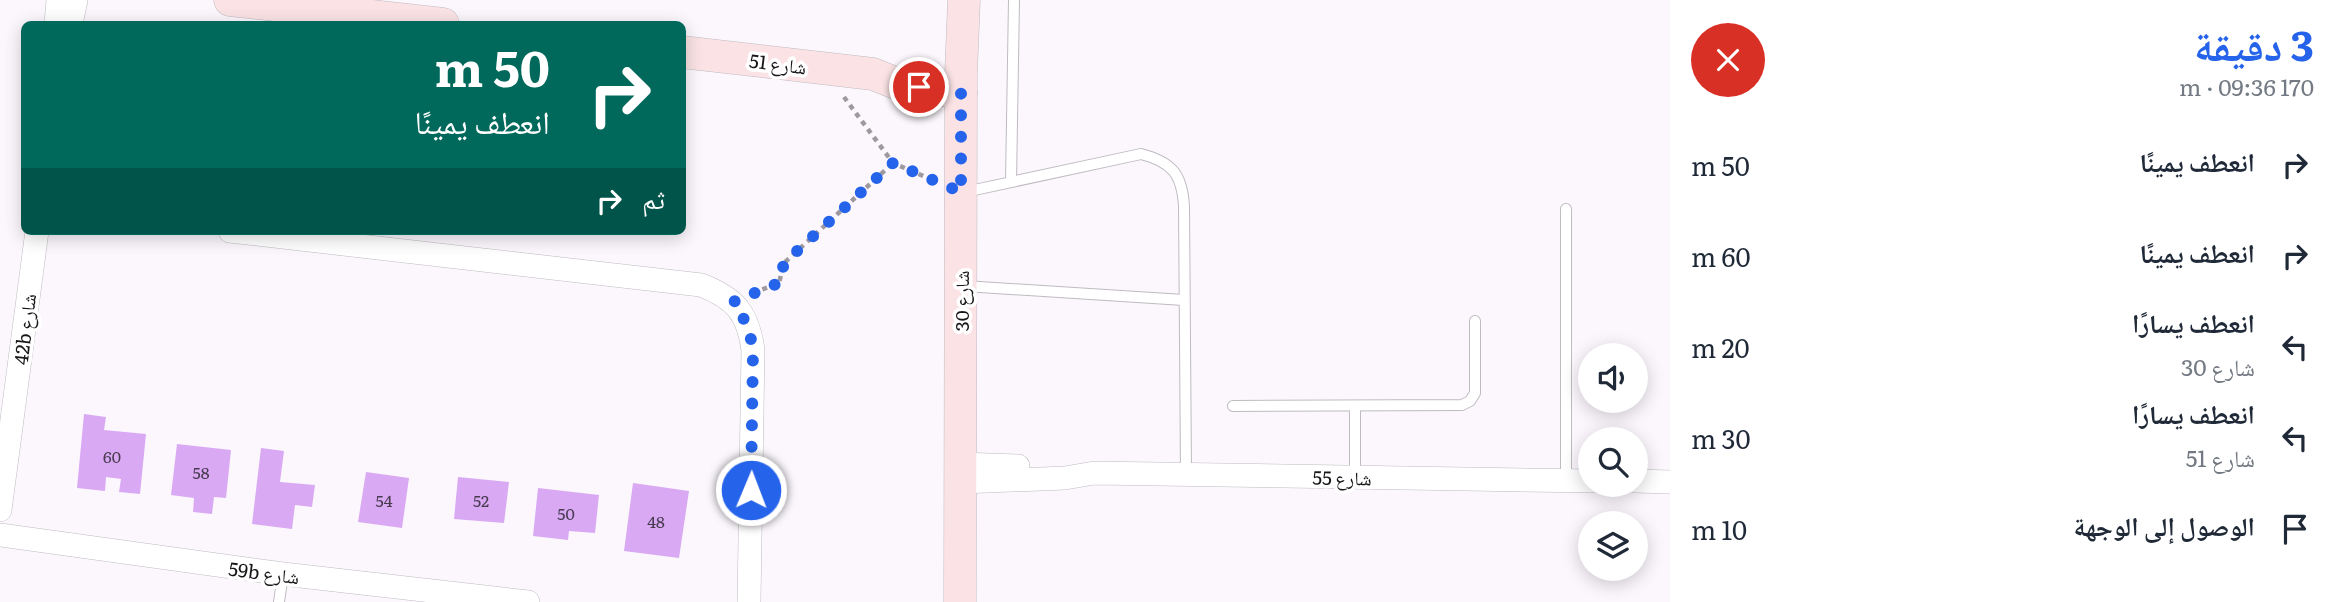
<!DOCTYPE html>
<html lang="ar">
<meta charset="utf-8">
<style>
:root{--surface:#fff;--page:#f6f6f7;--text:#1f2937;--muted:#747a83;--accent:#2563eb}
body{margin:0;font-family:Literata,"Noto Naskh Arabic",serif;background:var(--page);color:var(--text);direction:rtl;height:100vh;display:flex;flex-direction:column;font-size:26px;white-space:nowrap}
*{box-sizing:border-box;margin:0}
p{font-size:23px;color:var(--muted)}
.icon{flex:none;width:38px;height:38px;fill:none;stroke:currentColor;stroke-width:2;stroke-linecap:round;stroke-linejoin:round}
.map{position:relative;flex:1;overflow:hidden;direction:ltr}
.panel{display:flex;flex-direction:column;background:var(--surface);width:665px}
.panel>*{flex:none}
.banner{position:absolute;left:21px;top:21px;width:665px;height:214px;border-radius:10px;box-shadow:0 4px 18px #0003;direction:rtl;background:#00695c;color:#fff;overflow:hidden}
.tools{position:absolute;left:1578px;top:343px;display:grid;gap:14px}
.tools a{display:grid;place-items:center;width:70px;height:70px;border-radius:50%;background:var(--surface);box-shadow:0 4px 18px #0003;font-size:35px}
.pin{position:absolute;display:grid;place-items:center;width:60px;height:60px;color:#fff;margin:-30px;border:4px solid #fff;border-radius:50%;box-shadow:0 2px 7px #0007}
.me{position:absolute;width:77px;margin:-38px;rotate:1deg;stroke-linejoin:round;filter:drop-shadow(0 0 5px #0008)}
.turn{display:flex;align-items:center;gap:24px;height:147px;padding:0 21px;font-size:32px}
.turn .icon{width:91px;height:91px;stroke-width:2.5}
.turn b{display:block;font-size:49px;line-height:60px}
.then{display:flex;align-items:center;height:66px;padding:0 21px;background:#0003;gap:14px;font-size:26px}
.round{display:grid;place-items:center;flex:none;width:74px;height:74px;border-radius:37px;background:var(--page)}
.head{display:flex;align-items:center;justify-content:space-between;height:119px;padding:0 21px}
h1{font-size:42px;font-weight:700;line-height:52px;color:var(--accent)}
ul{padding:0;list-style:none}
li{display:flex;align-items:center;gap:21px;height:91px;padding:0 21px}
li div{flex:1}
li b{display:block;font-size:26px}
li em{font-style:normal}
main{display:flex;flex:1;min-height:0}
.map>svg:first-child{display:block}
.building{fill:#d9a9f4}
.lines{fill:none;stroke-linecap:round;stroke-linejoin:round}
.lane-casing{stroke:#bfbbc1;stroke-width:12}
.street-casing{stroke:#bfbbc1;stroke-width:24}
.secondary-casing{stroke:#bfbbc1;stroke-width:33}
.path{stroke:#9d999e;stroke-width:4.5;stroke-dasharray:5 5;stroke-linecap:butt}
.lane{stroke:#fff;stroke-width:10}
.street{stroke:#fff;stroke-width:23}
.secondary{stroke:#fbe3e5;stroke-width:32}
.route{stroke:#2563eb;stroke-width:12;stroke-dasharray:0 21.6}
.labels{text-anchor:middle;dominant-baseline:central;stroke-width:7;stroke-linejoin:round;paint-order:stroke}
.number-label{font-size:16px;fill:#483b50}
.street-label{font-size:19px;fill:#181619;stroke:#fff}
</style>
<main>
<section class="panel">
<div class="head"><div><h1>3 دقيقة</h1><p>170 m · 09:36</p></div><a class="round" style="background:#d93025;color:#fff"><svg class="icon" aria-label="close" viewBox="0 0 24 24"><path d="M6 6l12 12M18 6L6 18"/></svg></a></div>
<ul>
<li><svg class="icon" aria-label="right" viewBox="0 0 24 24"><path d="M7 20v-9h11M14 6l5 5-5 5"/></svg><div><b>انعطف يمينًا</b></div><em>50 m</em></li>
<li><svg class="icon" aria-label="right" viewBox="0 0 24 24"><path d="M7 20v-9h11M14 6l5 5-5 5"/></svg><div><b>انعطف يمينًا</b></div><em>60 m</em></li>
<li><svg class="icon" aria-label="left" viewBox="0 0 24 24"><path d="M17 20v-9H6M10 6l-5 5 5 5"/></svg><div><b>انعطف يسارًا</b><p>شارع 30</p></div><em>20 m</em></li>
<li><svg class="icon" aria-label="left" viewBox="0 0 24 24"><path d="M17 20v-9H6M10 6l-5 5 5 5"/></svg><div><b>انعطف يسارًا</b><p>شارع 51</p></div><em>30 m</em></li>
<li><svg class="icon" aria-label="arrive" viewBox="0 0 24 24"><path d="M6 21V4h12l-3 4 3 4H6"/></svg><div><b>الوصول إلى الوجهة</b></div><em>10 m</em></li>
</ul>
</section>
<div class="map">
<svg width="1670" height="602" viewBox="0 0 1670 602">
<rect width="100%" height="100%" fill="#fbf7fd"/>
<g class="building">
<path d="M84,414L106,417L104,430L146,434L140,494L119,492L121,479L106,477L105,491L77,488Z"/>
<path d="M177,444L231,450L226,498L214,497L212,514L193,512L194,498L171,495Z"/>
<path d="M261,448L284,451L280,482L315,485L312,507L295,505L292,529L252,524Z"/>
<path d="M366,472L409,478L402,528L358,522Z"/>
<path d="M458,477L509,482L504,523L454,519Z"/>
<path d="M633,483L689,491L679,558L624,551Z"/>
<path d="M538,488L599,495L595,533L569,531L568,540L533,536Z"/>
</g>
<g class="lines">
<g class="lane-casing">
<g id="lane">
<path d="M1011,182L1014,0"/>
<path d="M965,192L1141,154C1172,162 1182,174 1184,206L1186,473"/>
<path d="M964,286L1184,300"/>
<path d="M1233,406L1462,405L1470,401L1475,393V321"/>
<path d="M1355,477V406"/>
<path d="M1566,480V209"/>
<path d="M279,602L283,574"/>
</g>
</g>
<g class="street-casing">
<g id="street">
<path d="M56,24L58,0"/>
<path d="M71,24L76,0"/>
<path d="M230,231L701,285C735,298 748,313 753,350L749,602"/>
<path d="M961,464L1018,466"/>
<path d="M1636,481L1670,482"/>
<path d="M961,482L1065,478L1094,473L1591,481"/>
<path d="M0,510L37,231"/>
<path d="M0,535L283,574L528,602"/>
</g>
</g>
<g class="secondary-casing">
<g id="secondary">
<path d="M230,0L443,24"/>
<path d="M682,52L873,74L898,84L961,93"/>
<path d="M960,602L961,73L964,0"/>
</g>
</g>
<g class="path">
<path d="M844,97L893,163L935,181"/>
<path d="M753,293L779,283L784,263L893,163"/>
</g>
<use href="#lane" class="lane"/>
<use href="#street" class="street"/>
<use href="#secondary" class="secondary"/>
</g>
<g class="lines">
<path class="route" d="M751,490L753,350C750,331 745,318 733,302L779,283L784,263L893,163L961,192V93L919,87"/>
</g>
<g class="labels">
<g class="number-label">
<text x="112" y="456">60</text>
<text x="201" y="472">58</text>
<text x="384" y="500">54</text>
<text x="481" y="500">52</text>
<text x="566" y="513">50</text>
<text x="656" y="521">48</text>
</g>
<g class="street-label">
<text transform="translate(778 63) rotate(7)">شارع 51</text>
<text transform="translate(961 301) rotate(-90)">شارع 30</text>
<text transform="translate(24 329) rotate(-83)">42b شارع</text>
<text transform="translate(1342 477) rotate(1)">شارع 55</text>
<text transform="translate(264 572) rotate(7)">59b شارع</text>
</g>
</g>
</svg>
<div class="tools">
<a><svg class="icon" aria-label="sound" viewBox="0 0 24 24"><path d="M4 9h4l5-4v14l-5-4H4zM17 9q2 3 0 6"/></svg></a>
<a><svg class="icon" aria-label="search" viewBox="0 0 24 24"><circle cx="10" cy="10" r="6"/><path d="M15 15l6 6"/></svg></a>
<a><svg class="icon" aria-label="layers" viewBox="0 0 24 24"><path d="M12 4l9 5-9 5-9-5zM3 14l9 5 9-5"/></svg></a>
</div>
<div class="pin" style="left:919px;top:87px;background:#d93025"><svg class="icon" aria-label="arrive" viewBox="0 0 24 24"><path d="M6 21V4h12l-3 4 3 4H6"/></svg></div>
<svg class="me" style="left:751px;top:490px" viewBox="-20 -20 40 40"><circle r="17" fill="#2563eb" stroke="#fff" stroke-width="3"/><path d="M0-11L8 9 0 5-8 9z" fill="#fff"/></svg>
<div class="banner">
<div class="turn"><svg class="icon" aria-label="right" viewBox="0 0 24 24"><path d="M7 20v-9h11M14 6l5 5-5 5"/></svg><div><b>50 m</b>انعطف يمينًا</div></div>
<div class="then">ثم<svg class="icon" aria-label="right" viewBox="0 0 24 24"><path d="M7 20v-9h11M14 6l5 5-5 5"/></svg></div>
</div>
</div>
</main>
